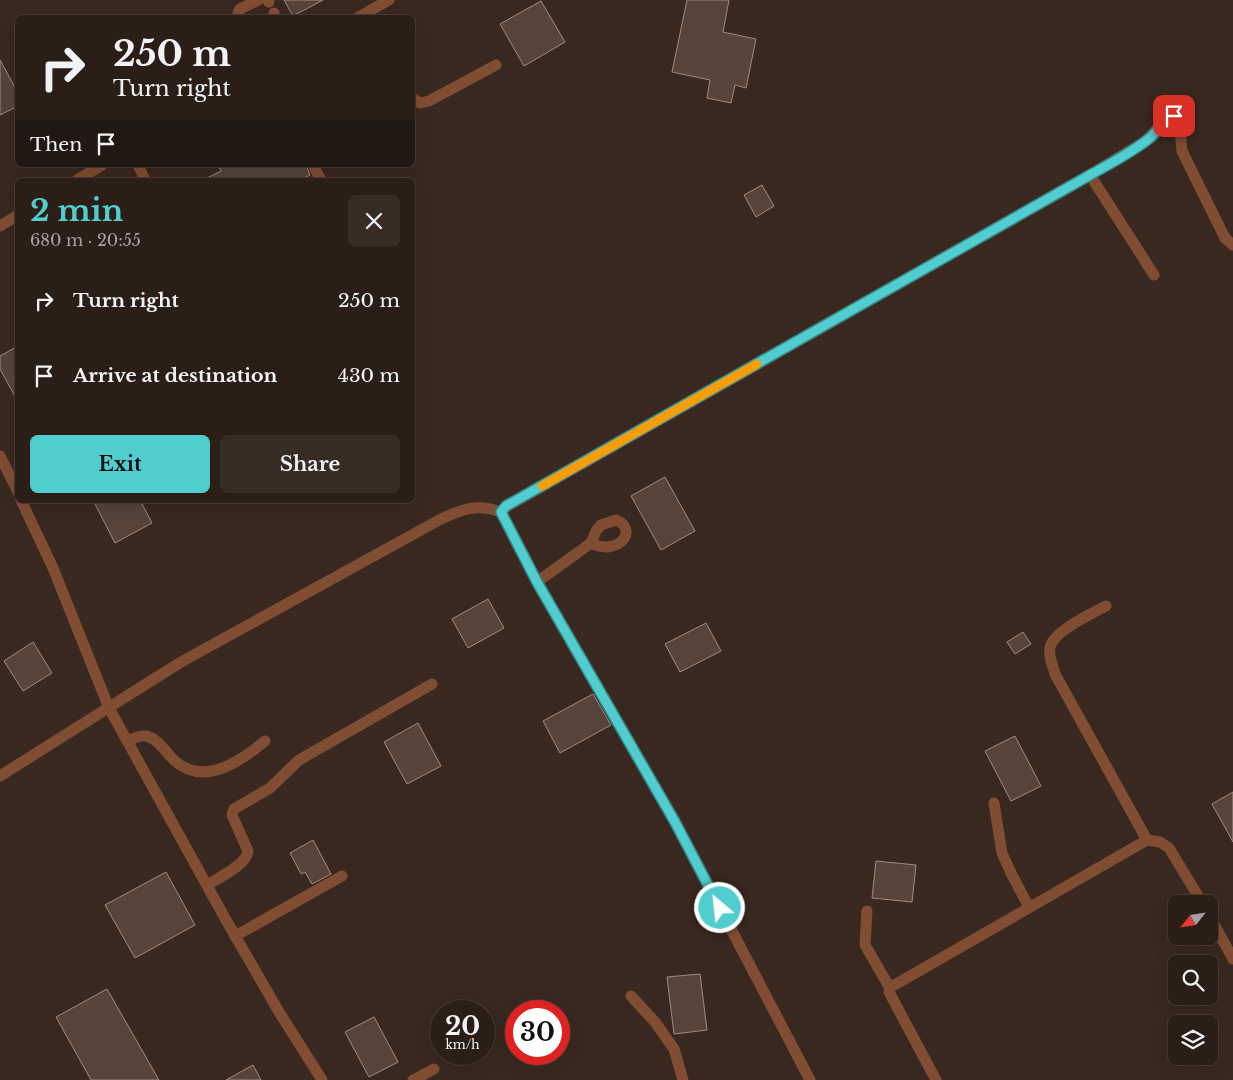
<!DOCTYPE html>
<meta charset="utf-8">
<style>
:root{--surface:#2b1e17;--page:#372b24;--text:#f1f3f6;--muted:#a6a2a1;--line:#473c36;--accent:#52cdcf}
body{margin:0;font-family:"Libre Baskerville",serif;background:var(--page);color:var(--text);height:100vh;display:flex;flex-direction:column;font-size:19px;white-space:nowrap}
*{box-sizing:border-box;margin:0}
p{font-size:16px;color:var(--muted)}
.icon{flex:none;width:28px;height:28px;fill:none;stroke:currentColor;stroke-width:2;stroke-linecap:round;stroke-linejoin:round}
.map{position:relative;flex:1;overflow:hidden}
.details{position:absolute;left:15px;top:178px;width:400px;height:325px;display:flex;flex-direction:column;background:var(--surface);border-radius:8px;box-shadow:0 5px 20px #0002,0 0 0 1px var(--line)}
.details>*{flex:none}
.top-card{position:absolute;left:15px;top:15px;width:400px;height:152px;border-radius:8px;box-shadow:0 5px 20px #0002,0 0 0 1px var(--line);background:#2b1e17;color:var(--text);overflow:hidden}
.needle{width:32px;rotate:240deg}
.controls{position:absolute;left:1168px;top:895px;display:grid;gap:10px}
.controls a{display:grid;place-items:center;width:50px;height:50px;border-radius:8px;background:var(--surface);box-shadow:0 5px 20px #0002,0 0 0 1px var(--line);font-size:25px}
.speed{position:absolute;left:430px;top:1000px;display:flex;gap:10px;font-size:25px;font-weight:700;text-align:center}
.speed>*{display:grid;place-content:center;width:65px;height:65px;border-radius:50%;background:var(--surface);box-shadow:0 5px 20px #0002,0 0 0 1px var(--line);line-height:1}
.speed small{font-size:12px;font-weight:400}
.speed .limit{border:8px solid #d22;background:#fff;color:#111}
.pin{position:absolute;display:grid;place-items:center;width:42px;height:42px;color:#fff;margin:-21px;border-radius:10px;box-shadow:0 2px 8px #0006}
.me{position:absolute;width:55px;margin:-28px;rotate:332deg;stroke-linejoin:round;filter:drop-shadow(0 0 4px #0008)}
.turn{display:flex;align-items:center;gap:18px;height:105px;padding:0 15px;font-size:22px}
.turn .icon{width:65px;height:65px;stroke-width:2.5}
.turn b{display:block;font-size:35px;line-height:42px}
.then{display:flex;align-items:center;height:48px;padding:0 15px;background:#0003;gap:10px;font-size:19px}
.round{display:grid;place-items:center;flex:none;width:52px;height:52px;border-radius:8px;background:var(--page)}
.summary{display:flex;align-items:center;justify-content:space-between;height:85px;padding:0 15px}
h1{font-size:30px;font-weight:700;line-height:38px;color:var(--accent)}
.cta{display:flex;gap:10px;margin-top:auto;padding:10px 15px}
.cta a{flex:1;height:58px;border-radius:8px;background:var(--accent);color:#111;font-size:20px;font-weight:700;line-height:58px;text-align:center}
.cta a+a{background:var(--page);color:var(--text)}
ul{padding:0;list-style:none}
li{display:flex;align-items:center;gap:15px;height:75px;padding:0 15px}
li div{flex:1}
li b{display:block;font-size:19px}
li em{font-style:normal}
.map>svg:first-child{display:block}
.building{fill:#56443b;stroke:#a08a80}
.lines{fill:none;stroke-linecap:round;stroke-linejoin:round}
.minor{stroke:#814d32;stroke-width:11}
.route-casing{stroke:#358587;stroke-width:12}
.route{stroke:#52cdcf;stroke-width:9}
.slow{stroke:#f59e0b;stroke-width:9}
</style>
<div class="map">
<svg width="1233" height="1080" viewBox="0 0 1233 1080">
<rect width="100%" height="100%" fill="#39281f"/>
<g class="building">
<path d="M284,0H323L293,16Z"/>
<path d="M687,0H729L723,32L756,39L746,88L735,85L731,103L707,98L710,80L672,72Z"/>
<path d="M541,1L565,42L524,66L500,24Z"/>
<path d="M0,60L18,93V106L0,115Z"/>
<path d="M218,165H306L310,175L300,180H203L221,171Z"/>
<path d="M762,185L774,206L756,217L744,195Z"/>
<path d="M18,346V402L0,369V356Z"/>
<path d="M665,477L695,531L661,550L631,496Z"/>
<path d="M93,500H140L152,523L115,543Z"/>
<path d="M488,599L504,628L468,648L452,619Z"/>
<path d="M706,623L721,651L680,672L665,644Z"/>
<path d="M1023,632L1031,644L1015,654L1007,642Z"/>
<path d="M33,642L52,673L23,691L4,661Z"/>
<path d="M593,694L611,725L560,753L543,721Z"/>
<path d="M418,723L441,766L407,784L384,742Z"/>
<path d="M1015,736L1041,786L1011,801L985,751Z"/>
<path d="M1233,792V842L1212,804Z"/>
<path d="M313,840L331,874L312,884L305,872L301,874L290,853Z"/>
<path d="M876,861L916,865L912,902L872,898Z"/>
<path d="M166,872L195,925L135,958L105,905Z"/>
<path d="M700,974L707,1030L674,1034L667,977Z"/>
<path d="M107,989L159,1080H91L56,1017Z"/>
<path d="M374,1017L398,1062L369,1077L345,1032Z"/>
<path d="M253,1065L261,1080H226Z"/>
</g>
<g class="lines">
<g class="minor">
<path d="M267,0L269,2"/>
<path d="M240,18L238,13L240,9L258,0"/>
<path d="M274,18V13"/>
<path d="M357,18L389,0"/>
<path d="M412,98L420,103L429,101L496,65"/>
<path d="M138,165L145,180"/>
<path d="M313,165L321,180"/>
<path d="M1090,175L1154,275"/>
<path d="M77,180L102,165"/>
<path d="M0,226L18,215"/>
<path d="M0,456L18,492"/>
<path d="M21,500L53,568L109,708L226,920L279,1012L322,1080"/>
<path d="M501,512L506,507L1090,175L1144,142L1171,116L1176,117L1180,129L1182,151L1225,238L1233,245"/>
<path d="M537,582L591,543L596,531L601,525L616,520C640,530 617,557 591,543"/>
<path d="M127,741C133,739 139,735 146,736C158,738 166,753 175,761C204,787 241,761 265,741"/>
<path d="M0,776L181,662L441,519C463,509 477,503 501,512L537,582L675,822L810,1080"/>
<path d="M994,803L1002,853L1012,875L1029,907"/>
<path d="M1147,840L1160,842L1169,848L1203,904"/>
<path d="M207,885C218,878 247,865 248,851L232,815L234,809L270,788L299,760L432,684"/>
<path d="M867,911L865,945L890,988"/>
<path d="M1209,915L1233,959"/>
<path d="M235,936L342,876"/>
<path d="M631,996L655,1022L674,1049L683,1080"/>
<path d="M413,1080L434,1069"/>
<path d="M936,1080L889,992L891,987L1147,840L1055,674C1053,666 1048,656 1050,647C1054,631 1091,614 1106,606"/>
</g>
</g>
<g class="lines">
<g class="route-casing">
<path id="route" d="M720,908L675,822L537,582L501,512L506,506L1090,175C1111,163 1133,152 1151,137C1158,130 1163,118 1174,116"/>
</g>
<use href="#route" class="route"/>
<path class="slow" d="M542,486L757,364"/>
</g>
</svg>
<div class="controls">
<a><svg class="needle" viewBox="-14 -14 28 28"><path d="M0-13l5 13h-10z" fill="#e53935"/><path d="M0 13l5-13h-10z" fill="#a6a2a1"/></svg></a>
<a><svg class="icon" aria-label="search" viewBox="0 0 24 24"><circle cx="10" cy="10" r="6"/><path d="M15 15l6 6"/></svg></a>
<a><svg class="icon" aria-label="layers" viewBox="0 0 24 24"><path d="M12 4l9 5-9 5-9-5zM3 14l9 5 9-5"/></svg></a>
</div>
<div class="speed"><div>20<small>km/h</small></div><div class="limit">30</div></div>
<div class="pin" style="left:1174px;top:116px;background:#d93025"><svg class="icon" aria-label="arrive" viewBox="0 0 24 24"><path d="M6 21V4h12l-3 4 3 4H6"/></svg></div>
<svg class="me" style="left:720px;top:908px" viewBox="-20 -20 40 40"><circle r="17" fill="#52cdcf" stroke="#fff" stroke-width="3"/><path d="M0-11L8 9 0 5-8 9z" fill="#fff"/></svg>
<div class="top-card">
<div class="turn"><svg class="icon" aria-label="right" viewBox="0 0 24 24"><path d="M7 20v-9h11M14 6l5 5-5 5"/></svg><div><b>250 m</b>Turn right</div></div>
<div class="then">Then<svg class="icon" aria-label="arrive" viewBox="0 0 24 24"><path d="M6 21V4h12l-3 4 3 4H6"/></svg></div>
</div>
<section class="details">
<div class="summary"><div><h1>2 min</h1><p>680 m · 20:55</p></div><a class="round"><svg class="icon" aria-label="close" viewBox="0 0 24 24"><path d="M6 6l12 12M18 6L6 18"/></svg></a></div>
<ul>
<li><svg class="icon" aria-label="right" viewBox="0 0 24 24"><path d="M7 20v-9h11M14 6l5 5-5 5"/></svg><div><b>Turn right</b></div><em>250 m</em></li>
<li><svg class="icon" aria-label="arrive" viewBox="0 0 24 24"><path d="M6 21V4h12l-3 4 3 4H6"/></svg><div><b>Arrive at destination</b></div><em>430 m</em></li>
</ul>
<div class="cta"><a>Exit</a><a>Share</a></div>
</section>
</div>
